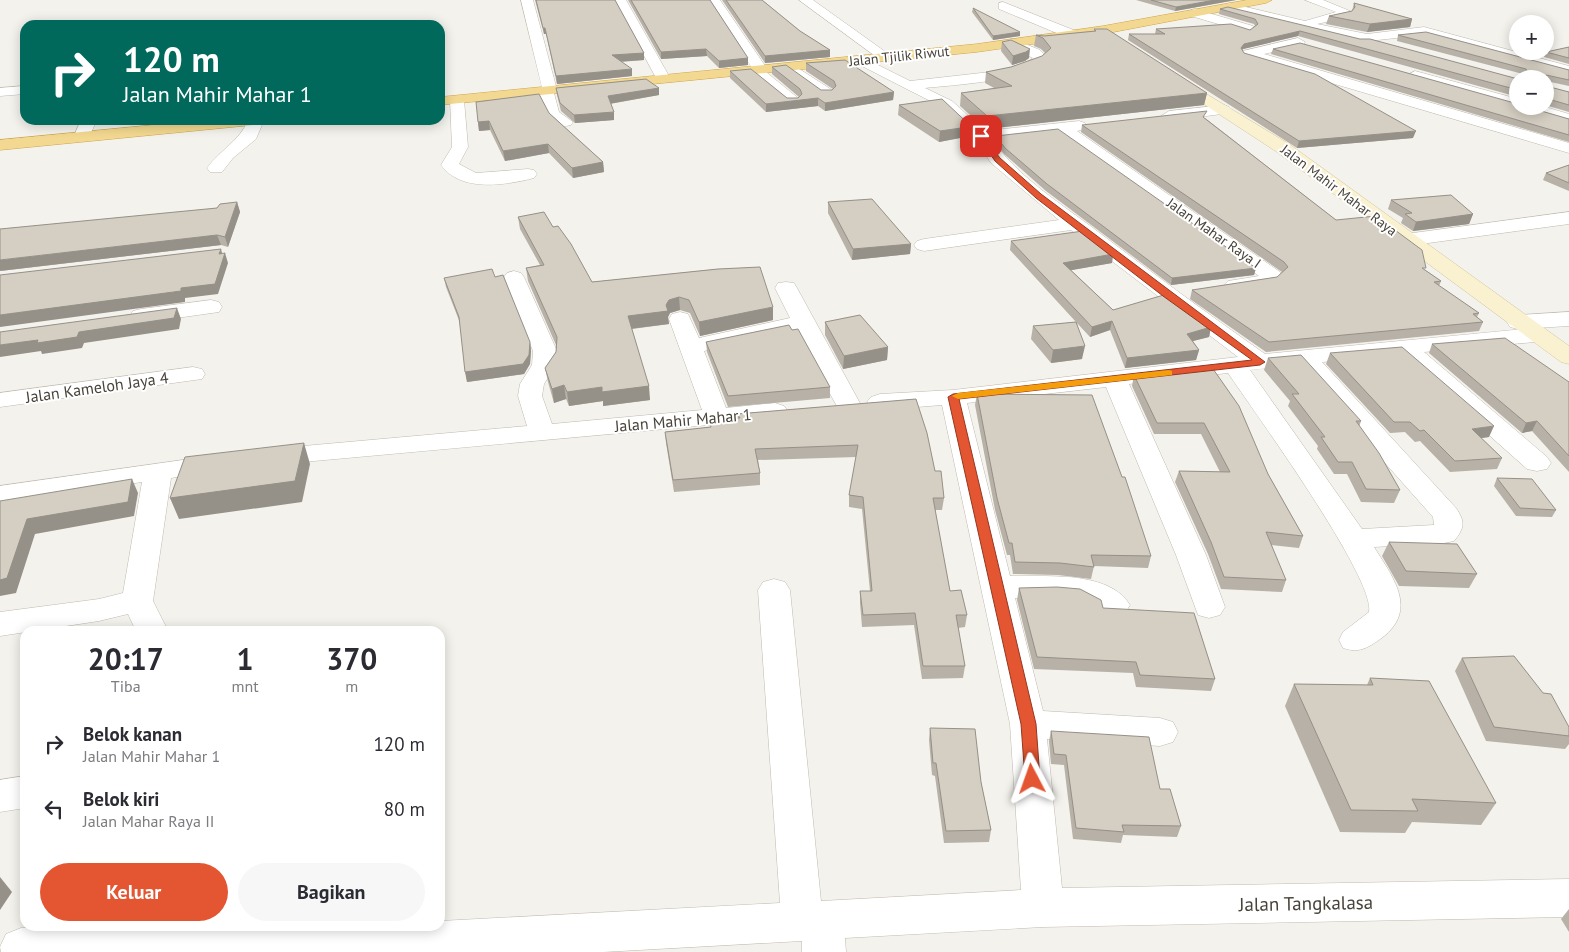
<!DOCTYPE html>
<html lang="id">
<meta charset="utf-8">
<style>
:root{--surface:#fff;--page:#f7f7f7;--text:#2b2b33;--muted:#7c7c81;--accent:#e45532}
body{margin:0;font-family:"PT Sans",sans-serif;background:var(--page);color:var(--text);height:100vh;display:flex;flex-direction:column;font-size:19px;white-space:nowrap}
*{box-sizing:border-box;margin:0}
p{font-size:16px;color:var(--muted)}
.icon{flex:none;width:28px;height:28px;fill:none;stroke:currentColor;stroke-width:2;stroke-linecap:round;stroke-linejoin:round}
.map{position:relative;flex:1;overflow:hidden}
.drawer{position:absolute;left:20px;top:626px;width:425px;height:305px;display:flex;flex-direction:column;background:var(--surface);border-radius:15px;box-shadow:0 2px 12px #0003}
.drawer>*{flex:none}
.guide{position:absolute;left:20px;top:20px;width:425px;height:105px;border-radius:15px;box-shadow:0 2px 12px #0003;background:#00695c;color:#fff;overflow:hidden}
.controls{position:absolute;left:1509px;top:15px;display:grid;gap:10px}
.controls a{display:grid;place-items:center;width:45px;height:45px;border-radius:50%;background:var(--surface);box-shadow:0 2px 12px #0003;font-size:25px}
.pin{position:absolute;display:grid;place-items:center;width:42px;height:42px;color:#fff;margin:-21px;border-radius:10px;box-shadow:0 2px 8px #0006}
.me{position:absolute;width:55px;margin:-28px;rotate:356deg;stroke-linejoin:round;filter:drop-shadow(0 0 4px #0008)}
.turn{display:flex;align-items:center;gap:18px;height:105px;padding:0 20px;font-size:22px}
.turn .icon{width:65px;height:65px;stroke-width:2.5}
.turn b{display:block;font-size:35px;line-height:42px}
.eta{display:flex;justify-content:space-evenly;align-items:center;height:85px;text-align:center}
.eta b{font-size:30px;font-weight:800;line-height:35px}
.action{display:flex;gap:10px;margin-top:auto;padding:10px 20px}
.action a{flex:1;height:58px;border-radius:30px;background:var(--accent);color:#fff;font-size:20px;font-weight:800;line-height:58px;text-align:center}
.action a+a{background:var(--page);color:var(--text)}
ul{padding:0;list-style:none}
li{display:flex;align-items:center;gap:15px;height:65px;padding:0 20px}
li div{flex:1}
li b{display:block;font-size:19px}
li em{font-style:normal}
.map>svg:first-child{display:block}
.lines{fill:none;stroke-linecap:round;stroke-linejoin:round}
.minor-casing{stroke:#bfbaaf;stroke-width:1}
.secondary-casing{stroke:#cfc5a0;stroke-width:1}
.trunk-casing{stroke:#cea44b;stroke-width:1}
.minor{fill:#fff;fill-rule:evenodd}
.secondary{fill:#faf1d0;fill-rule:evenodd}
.trunk{fill:#f2d890;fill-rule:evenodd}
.wall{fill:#b7b1a7}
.shaded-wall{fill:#959088}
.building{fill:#d5cec2;stroke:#959088}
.route{fill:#e45532;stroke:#943720}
.slow{fill:#f59e0b}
.labels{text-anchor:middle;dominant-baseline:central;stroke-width:4;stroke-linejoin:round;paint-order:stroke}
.far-street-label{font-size:14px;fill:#48433a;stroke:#fff}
.street-label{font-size:16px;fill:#48433a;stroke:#fff}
.near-street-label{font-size:19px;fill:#48433a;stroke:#fff}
</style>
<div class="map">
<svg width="1569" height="952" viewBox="0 0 1569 952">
<rect width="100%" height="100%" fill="#f4f2ec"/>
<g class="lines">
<g class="minor-casing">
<g id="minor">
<path d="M521,0H533L557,90L554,93L559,112L573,122L571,125C548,131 543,107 539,91L542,88Z"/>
<path d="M614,0H626L669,76L667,79H657L655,76Z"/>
<path d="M708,0H720L768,70L766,72L798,98L800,101L798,104H788L751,74L749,71L752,68Z"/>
<path d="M799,0H813L894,58L892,61H882Z"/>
<path d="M1305,0H1323L1350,11L1349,17L1317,24L1367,34L1424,27L1569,66V74L1424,35L1359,42L1225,10L1223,7L1229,3L1305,21L1336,12Z"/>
<path d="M1003,2L1076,31L1077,34L1071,38L1066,37L999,9V3Z"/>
<path d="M1195,9L1253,26L1255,29L1249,33L1191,16L1189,13L1191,10Z"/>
<path d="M1298,38L1305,42L1303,45L1264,54L1569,143V153L1243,57L1241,54L1243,51Z"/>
<path d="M1013,39L1040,50L1048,59C1031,81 953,85 925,88L952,101L985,131L1079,121L1085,123L1087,126L1085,129L1077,131L1280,272L1283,276C1273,291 1244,294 1228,289L1224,285L1228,281L1259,276L1058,133L992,140C1017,175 1055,200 1089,225C1147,269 1205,312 1265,354L1535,328L1543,330L1546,335L1543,340L1535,342L1424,352L1547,457L1551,463L1547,469L1537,471L1527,469L1399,355L1322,362L1456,508C1465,521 1465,528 1454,541L1444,543L1374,547C1395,580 1419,612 1379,640C1366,649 1358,653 1343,648L1339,640L1343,632L1369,612C1376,579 1253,410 1228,373L1129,384L1206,555L1225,607L1220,615L1209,618L1198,615L1176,555L1106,387L967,403L1010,576C1045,577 1109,570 1130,605L1125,613C1102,620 1098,604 1078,599C1059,594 1034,598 1015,598L1043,711L1160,718L1173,722L1178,732L1173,742L1160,746L1047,739L1062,888L1569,879V917L1043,927L845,938L846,952H802V941L603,952H1L0,947L6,934L21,928L440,926V921L780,903L758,590L763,582L774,579L785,582L790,590L821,901L1021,890L1010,724L942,405L880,410L871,407L867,402L871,397L880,394L953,390L1238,357L1071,230L924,251L917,249L914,245L917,241L924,239L1059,220L991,163L975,139L942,107L852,61L854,58H864L910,81L999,71L1026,63L1033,58L1008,46L1006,43L1008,40ZM1298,365L1433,517L1434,525L1362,529L1250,370Z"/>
<path d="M790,63L832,90L834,93L832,96H822L785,70L783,67L785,64Z"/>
<path d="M1415,71L1518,99V106H1542L1569,114V124L1410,78L1408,75Z"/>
<path d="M25,86V94L0,96V88Z"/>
<path d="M457,96L464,100L468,147L459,164L476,173L528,169L534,170L537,174L534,178C506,185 461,193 441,165L452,147L450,100Z"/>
<path d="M1224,105L1229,107L1232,110L1229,113L1169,121L1161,116L1169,111Z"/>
<path d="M81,120H97L88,139L82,141L74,136Z"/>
<path d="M248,120H264L256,139L233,158L222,172H210L207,168C221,149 240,141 248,120Z"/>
<path d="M1569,212V224L1406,246L1399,244L1396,240L1399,236L1406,234Z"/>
<path d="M514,271L521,273L524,277L557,351L556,365L544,384L542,396L552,424L702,410L669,319L672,314L680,312L688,314L699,338L790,318L775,288L778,283L786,282L794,283L797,288L861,405L857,410L848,413L839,410L796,332H790L704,351L726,408L775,403L784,406L788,411L784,416L775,419L270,465L261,463L257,457L261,451L270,449L527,426L518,396L520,384L532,365L533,351L504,277L507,273Z"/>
<path d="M211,300L219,302L222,307L219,312L141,323L133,321L130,316L133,311L141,309Z"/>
<path d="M1569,312V326L1518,329L1510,327L1507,322L1510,317L1518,315Z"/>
<path d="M193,367L202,369L205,374L202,379L0,407V393Z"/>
<path d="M218,455L228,457L232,463L228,469L171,478L153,601L168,631H136L128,614L99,621L0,636V612L99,599L123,593L142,482L0,504V486Z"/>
<path d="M25,776V808L0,812V780Z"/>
</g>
</g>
<g class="secondary-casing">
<path id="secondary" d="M1175,75L1289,144L1569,346V364L1561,362L1277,152L1170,82L1168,79L1170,76Z"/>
</g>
<g class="trunk-casing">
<g id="trunk">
<path d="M1247,0H1272L1266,3L1103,34L977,52L440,105V97L977,44L1103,26Z"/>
<path d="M205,120H261L253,125L0,150V140Z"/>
</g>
</g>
<use href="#minor" class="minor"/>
<use href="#secondary" class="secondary"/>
<use href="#trunk" class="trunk"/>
</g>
<g class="wall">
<path d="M535,0H615L644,53V60L621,62L632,76L557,84L546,34H544Z"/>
<path d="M628,0H710L748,58V65L719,68L707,56L661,59Z"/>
<path d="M722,0H762L800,31L830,50V57L765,63Z"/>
<path d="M1136,0H1236L1175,11Z"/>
<path d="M1354,3L1412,19L1410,27L1367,32L1326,24L1329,16L1352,11Z"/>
<path d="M973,8L1020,36L993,40L972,12Z"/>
<path d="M1220,9L1518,79V97L1298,36L1243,49L1242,50L1244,53L1413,138L1297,148L1128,40L1129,34H1155L1156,29L1250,30L1255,26L1254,24L1219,14Z"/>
<path d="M1094,29L1207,93L1204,105L986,129L960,106L961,93L994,88L985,83L986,72L1011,67L1042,56L1045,53L1041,49L1034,46L1036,35L1044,36L1094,31Z"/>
<path d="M1398,35L1569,70V86L1546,81V86L1569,92V112L1545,105V79L1524,75L1523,74L1397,41Z"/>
<path d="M1002,42L1029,58L1025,61L1012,65L1001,51Z"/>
<path d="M1569,47V64L1544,57L1546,52Z"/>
<path d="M1273,49L1569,119V142L1271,54Z"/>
<path d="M806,63L894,92L893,100L825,111L818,106L766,112L730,78V71L787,98H798L799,97L772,74V67L821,90H832L833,89L806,71Z"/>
<path d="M556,88H659V95L610,104L614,120L575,123L561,111L557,95Z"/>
<path d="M942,99L981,139L980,149L960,138L939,142L898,115L899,105Z"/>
<path d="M549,113L603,162L604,172L573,178L549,153L505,161L490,130L479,131L478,122Z"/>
<path d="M1205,118L1336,220L1425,270L1441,281L1439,286L1479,313L1477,317L1483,322L1479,331L1266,352L1190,299L1192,290L1277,277L1282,272L1081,132L1082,125Z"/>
<path d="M996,136L1256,268L1254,275L1171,285L1046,191L1004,154L995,142Z"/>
<path d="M1569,165V191L1543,180L1546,173Z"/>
<path d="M1391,200L1473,214L1469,224L1413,231L1401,223L1403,218L1388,209Z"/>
<path d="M237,202L240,212L228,247L221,245L0,271Z"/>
<path d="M828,202L911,244L910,254L852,260L828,213Z"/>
<path d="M518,217L553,227L592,282L718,269L773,320L700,336L690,313L680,310L670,313L668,317L669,324L632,329L650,400L603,406V401L569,406L566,399L554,403L548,382L545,368L556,352V345L528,281L526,268L540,265L520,229Z"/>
<path d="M1011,241L1113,254L1112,263L1071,270L1113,310L1211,327L1209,337L1193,341L1199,350L1196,360L1125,368L1110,330L1090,337L1077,323L1082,359L1051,363L1031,339L1033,326L1076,322L1010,250Z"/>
<path d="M444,278L530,342L531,351L530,364L524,374L467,382L460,323L446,287Z"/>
<path d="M825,322L888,347L887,360L843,369L825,335Z"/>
<path d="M792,330L830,387V398L728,407L707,352L706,342Z"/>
<path d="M1432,344L1569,382V472L1532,431L1522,433L1429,353Z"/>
<path d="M1330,353L1489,437L1481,438L1502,458L1497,469L1450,472L1420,441L1415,442L1405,432L1390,433L1326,364Z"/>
<path d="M1268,358L1361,421L1359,427L1400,490L1394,503L1361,502L1347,474H1334L1317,449L1318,446L1288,406L1290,401L1264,370Z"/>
<path d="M1211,366L1268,474L1303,536L1299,548L1271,545L1286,580L1282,592L1221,589L1208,554L1175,482L1179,471L1220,472L1201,434H1154L1132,386L1134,375Z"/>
<path d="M977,394L1151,556L1148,568L1094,566L1091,579L1058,575L1013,574L1010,555H1007L995,510L975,405Z"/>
<path d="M916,399L935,471L944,498L942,510H935L950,591L967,615L965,627L958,628L965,666L963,678L922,679L914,625L862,627L860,603V591H870L862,509L849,507V495L856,457L758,460L760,473V485L674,492L666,443L665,432L711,427L710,420L737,418V414Z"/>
<path d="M1497,478L1556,510L1552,517L1516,516L1494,486Z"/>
<path d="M1389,542L1477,574L1469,588L1399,586L1382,556Z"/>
<path d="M1019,588L1103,608L1215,679L1211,691L1136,687L1133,673L1034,669L1017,600Z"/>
<path d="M1462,658L1569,727V744L1565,749L1486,741L1455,671Z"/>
<path d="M1370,678L1496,803L1481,825L1412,822L1405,833L1340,832L1285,706L1294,684L1367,685Z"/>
<path d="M930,728L981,782L991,830L989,842L944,843L935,776L932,775L929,740Z"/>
<path d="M1051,731L1160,789L1181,826L1177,837L1123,835L1121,843L1073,839L1064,765L1051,764L1049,741Z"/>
<path d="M1569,909V932L1561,919Z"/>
</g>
<g class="shaded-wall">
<path d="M1215,0H1236L1175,11L1176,7Z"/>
<path d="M1412,19L1410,27L1367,32L1370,24Z"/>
<path d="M543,28H545L546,34H544Z"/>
<path d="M1300,31L1298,36L1243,49L1239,53L1241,48L1244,44Z"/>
<path d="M1020,32V36L993,40V36Z"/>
<path d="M706,49L707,56L661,59V52Z"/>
<path d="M1030,49L1029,58L1025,61L1012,65L1013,56Z"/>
<path d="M830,50V57L765,63V56Z"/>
<path d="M644,53V60L613,62L612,55Z"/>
<path d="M748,58V65L719,68V61Z"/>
<path d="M632,69V76L557,84L556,76Z"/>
<path d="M659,88V95L608,104V96Z"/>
<path d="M894,92L893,100L825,111V103Z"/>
<path d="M1207,93L1204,105L986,129L987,116Z"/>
<path d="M818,98V106L766,112V104Z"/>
<path d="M614,112V120L575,123L574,115Z"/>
<path d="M489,121L490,130L479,131L478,122Z"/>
<path d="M961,128L960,138L939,142L940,131Z"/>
<path d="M1416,131L1413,138L1297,148L1299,141Z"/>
<path d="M548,144L549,153L505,161L503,151Z"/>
<path d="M603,162L604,172L573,178L572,168Z"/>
<path d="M237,202L240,212L228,247L225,237Z"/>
<path d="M1473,214L1469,224L1413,231L1416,222Z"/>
<path d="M217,235L221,245L0,271V260Z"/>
<path d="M911,244L910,254L852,260L853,249Z"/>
<path d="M221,249L223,257L225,253L228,263L218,294L185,298V302L0,327V315L181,288L219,254Z"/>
<path d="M1113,254L1112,263L1061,272L1063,263Z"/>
<path d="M1256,268L1254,275L1171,285L1172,278Z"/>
<path d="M679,297L680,310L670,313L668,317L669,324L629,329L628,316L666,305L669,300Z"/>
<path d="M773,307V320L700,336L699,322Z"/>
<path d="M177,308L181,319L179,329L84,343L82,348L42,354L41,351L0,357V345L79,332Z"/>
<path d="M1112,321L1110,330L1090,337L1092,327Z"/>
<path d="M1211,327L1209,337L1185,343L1187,334Z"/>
<path d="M530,342L531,351L530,364L524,374L467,382L465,372Z"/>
<path d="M1085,346L1082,359L1051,363L1053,350Z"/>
<path d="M888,347L887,360L843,369L844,356Z"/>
<path d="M1199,350L1196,360L1125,368L1127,358Z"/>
<path d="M564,385L566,399L554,403L552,389Z"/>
<path d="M649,386L650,400L603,406V401L569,406L567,392L602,387Z"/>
<path d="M1537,421L1532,431L1522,433L1526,423Z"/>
<path d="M1494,426L1489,437L1467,440L1472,429Z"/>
<path d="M304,443L310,464L302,502L179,519L170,498Z"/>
<path d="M132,479L138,493L134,516L35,534L16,593L0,596V580L27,519Z"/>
<path d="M0,877L12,892L0,910Z"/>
</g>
<g class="building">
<path d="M536,0H615L644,53L612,55L632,69L556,76L545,28H543Z"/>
<path d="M631,0H710L748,58L719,61L706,49L661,52Z"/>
<path d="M726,0H762L800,31L830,50L765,56Z"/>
<path d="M1151,0H1215L1176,7Z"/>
<path d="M1354,3L1412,19L1370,24L1329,16L1352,11L1355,7Z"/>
<path d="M1228,7L1360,39H1370L1518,79V90L1300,31L1244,44L1241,48L1244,53L1315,74L1416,131L1299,141L1129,34H1165L1156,29L1231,24L1250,30L1258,24L1255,19L1220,9Z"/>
<path d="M973,8L1020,32L993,36Z"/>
<path d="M1094,29H1107L1207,93L987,116L961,93L1012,86L986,72L1011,67L1042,56L1051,48L1043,38L1036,35L1044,36L1096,31Z"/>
<path d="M1426,32L1569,70V80L1546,75V86L1569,92V105L1545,98V79H1520L1522,75H1529L1526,69L1398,35Z"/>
<path d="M1011,40L1030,49L1026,52L1013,56L1002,42Z"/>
<path d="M1300,43L1518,104V106H1524L1569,119V135L1273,49Z"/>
<path d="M1569,47V58L1546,52Z"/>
<path d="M845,60L894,92L825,103L818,98L766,104L730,71L751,69L787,98H798L802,94L800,89L772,67L786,65L821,90H832L836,86L834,81L806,63Z"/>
<path d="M646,79L659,88L608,96L614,112L574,115L560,103L556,88Z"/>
<path d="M539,94L549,113L603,162L572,168L548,144L503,151L489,121L478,122L476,102Z"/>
<path d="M942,99L975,130L981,139L961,128L940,131L899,105Z"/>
<path d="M1207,111L1203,117L1336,220L1376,216L1422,250L1426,268H1422L1441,281L1434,282L1479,313L1473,314L1483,322L1269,342L1192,290L1277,277L1288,267L1284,262L1082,125Z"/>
<path d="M1058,129L1256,268L1172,278L1047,184L1005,148L996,136Z"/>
<path d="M1569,165V183L1546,173Z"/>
<path d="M1451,195L1473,214L1416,222L1405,214L1412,213L1391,200Z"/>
<path d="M872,199L911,244L853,249L828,202Z"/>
<path d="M237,202L225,237L217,235L0,260V229L217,208L220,204Z"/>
<path d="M544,212L553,227L558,226L571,244L592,282L718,269L760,267L773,307L699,322L689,300L679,297L669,300L666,305L668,311L628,316L649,386L602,392V387L567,392L564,385L552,389L545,368L556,352L557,337L526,268L544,265L518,217Z"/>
<path d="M1083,231L1113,254L1063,263L1113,310L1167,294L1211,327L1187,334L1199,350L1127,358L1112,321L1092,327L1011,241Z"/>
<path d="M221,249L219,254L225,253L215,284L181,288V291L0,315V275Z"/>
<path d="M492,269L495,277L503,275L530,342L529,355L523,364L465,372L459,317L444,278Z"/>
<path d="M177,308L174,318L79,332L77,337L37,343L38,340L0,345V332Z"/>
<path d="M860,315L888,347L844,356L825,322Z"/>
<path d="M1076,322L1085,346L1053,350L1033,326Z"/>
<path d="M789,325L792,330L798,329L830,387L728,396L706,342Z"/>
<path d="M1505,338L1569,382V456L1537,421L1526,423L1432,344Z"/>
<path d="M1402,347L1494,426L1472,429L1502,458L1455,461L1424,430L1420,431L1410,422H1394L1330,353Z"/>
<path d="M1301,355L1361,421H1356L1379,453L1400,490L1366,489L1352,462H1338L1321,437H1325L1292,394H1299L1268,358Z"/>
<path d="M1211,366L1239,406L1268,474L1303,536L1266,532L1286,580L1224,577L1211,542L1179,471L1230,472L1204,423H1157L1134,375Z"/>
<path d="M977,394L1092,395L1122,477H1125L1151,556L1091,555L1094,567L1060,563L1015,562L1012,543H1009L997,498Z"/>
<path d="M916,399L927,433L935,471H941L944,498H933L950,591L961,590L967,615H956L965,666H923L915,613L863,615L860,591H872L863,497L849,495L858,445L755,449L760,473L673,480L665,432L711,427L710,420L740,418L737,414Z"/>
<path d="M304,443L295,481L170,498L185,457Z"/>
<path d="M1497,478L1532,479L1556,510L1520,508Z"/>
<path d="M132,479L128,502L27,519L7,578L0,580V501Z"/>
<path d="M1389,542L1457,544L1477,574L1406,571Z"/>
<path d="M1057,587L1080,589L1101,600L1103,608L1194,613L1215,679L1140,675L1136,662L1037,657L1019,588Z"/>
<path d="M1514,656L1543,693L1551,694L1569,727V736L1494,727L1462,658Z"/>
<path d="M1370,678L1429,681L1496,803L1412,799L1418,811L1351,810L1294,684L1373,685Z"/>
<path d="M930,728L975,729L981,782L991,830L946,831L936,763H933Z"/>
<path d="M1051,731L1149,737L1160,789H1170L1181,826L1122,825L1124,832L1076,828L1066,755L1054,754Z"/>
</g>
<path class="route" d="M981,134L1000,158L1041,194L1265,362L1260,365L959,399L1036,724L1040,779L1038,784L1032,786L1027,784L1025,779L1021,724L948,397L953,394L1252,360L1163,296L1036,198L995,161L978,136Z"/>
<path class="slow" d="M1169,370L1172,371V375L958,399L952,396L958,393Z"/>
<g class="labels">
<g class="far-street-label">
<text transform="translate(899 56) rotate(-6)">Jalan Tjilik Riwut</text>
<text transform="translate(1339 190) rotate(37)">Jalan Mahir Mahar Raya</text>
<text transform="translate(1214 233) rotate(35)">Jalan Mahar Raya I</text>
</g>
<g class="street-label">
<text transform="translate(97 387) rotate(-8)">Jalan Kameloh Jaya 4</text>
<text transform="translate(683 420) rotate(-5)">Jalan Mahir Mahar 1</text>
</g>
<g class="near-street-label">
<text transform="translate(1306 903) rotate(-1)">Jalan Tangkalasa</text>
</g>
</g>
</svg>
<div class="controls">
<a>+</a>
<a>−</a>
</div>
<div class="pin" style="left:981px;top:136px;background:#d93025"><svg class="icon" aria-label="arrive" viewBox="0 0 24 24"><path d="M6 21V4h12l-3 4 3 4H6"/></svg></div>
<svg class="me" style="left:1032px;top:779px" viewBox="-20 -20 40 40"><path d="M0-17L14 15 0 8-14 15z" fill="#e45532" stroke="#fff" stroke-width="4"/></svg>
<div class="guide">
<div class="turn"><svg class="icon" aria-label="right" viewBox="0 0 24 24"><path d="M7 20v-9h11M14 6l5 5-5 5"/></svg><div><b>120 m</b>Jalan Mahir Mahar 1</div></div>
</div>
<section class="drawer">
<div class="eta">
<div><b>20:17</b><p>Tiba</p></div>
<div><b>1</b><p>mnt</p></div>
<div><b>370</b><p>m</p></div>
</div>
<ul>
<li><svg class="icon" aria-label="right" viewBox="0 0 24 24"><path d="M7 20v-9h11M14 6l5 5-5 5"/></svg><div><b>Belok kanan</b><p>Jalan Mahir Mahar 1</p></div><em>120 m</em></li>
<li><svg class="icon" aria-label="left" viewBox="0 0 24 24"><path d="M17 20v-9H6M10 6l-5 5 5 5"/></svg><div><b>Belok kiri</b><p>Jalan Mahar Raya II</p></div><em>80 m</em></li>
</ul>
<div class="action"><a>Keluar</a><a>Bagikan</a></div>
</section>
</div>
